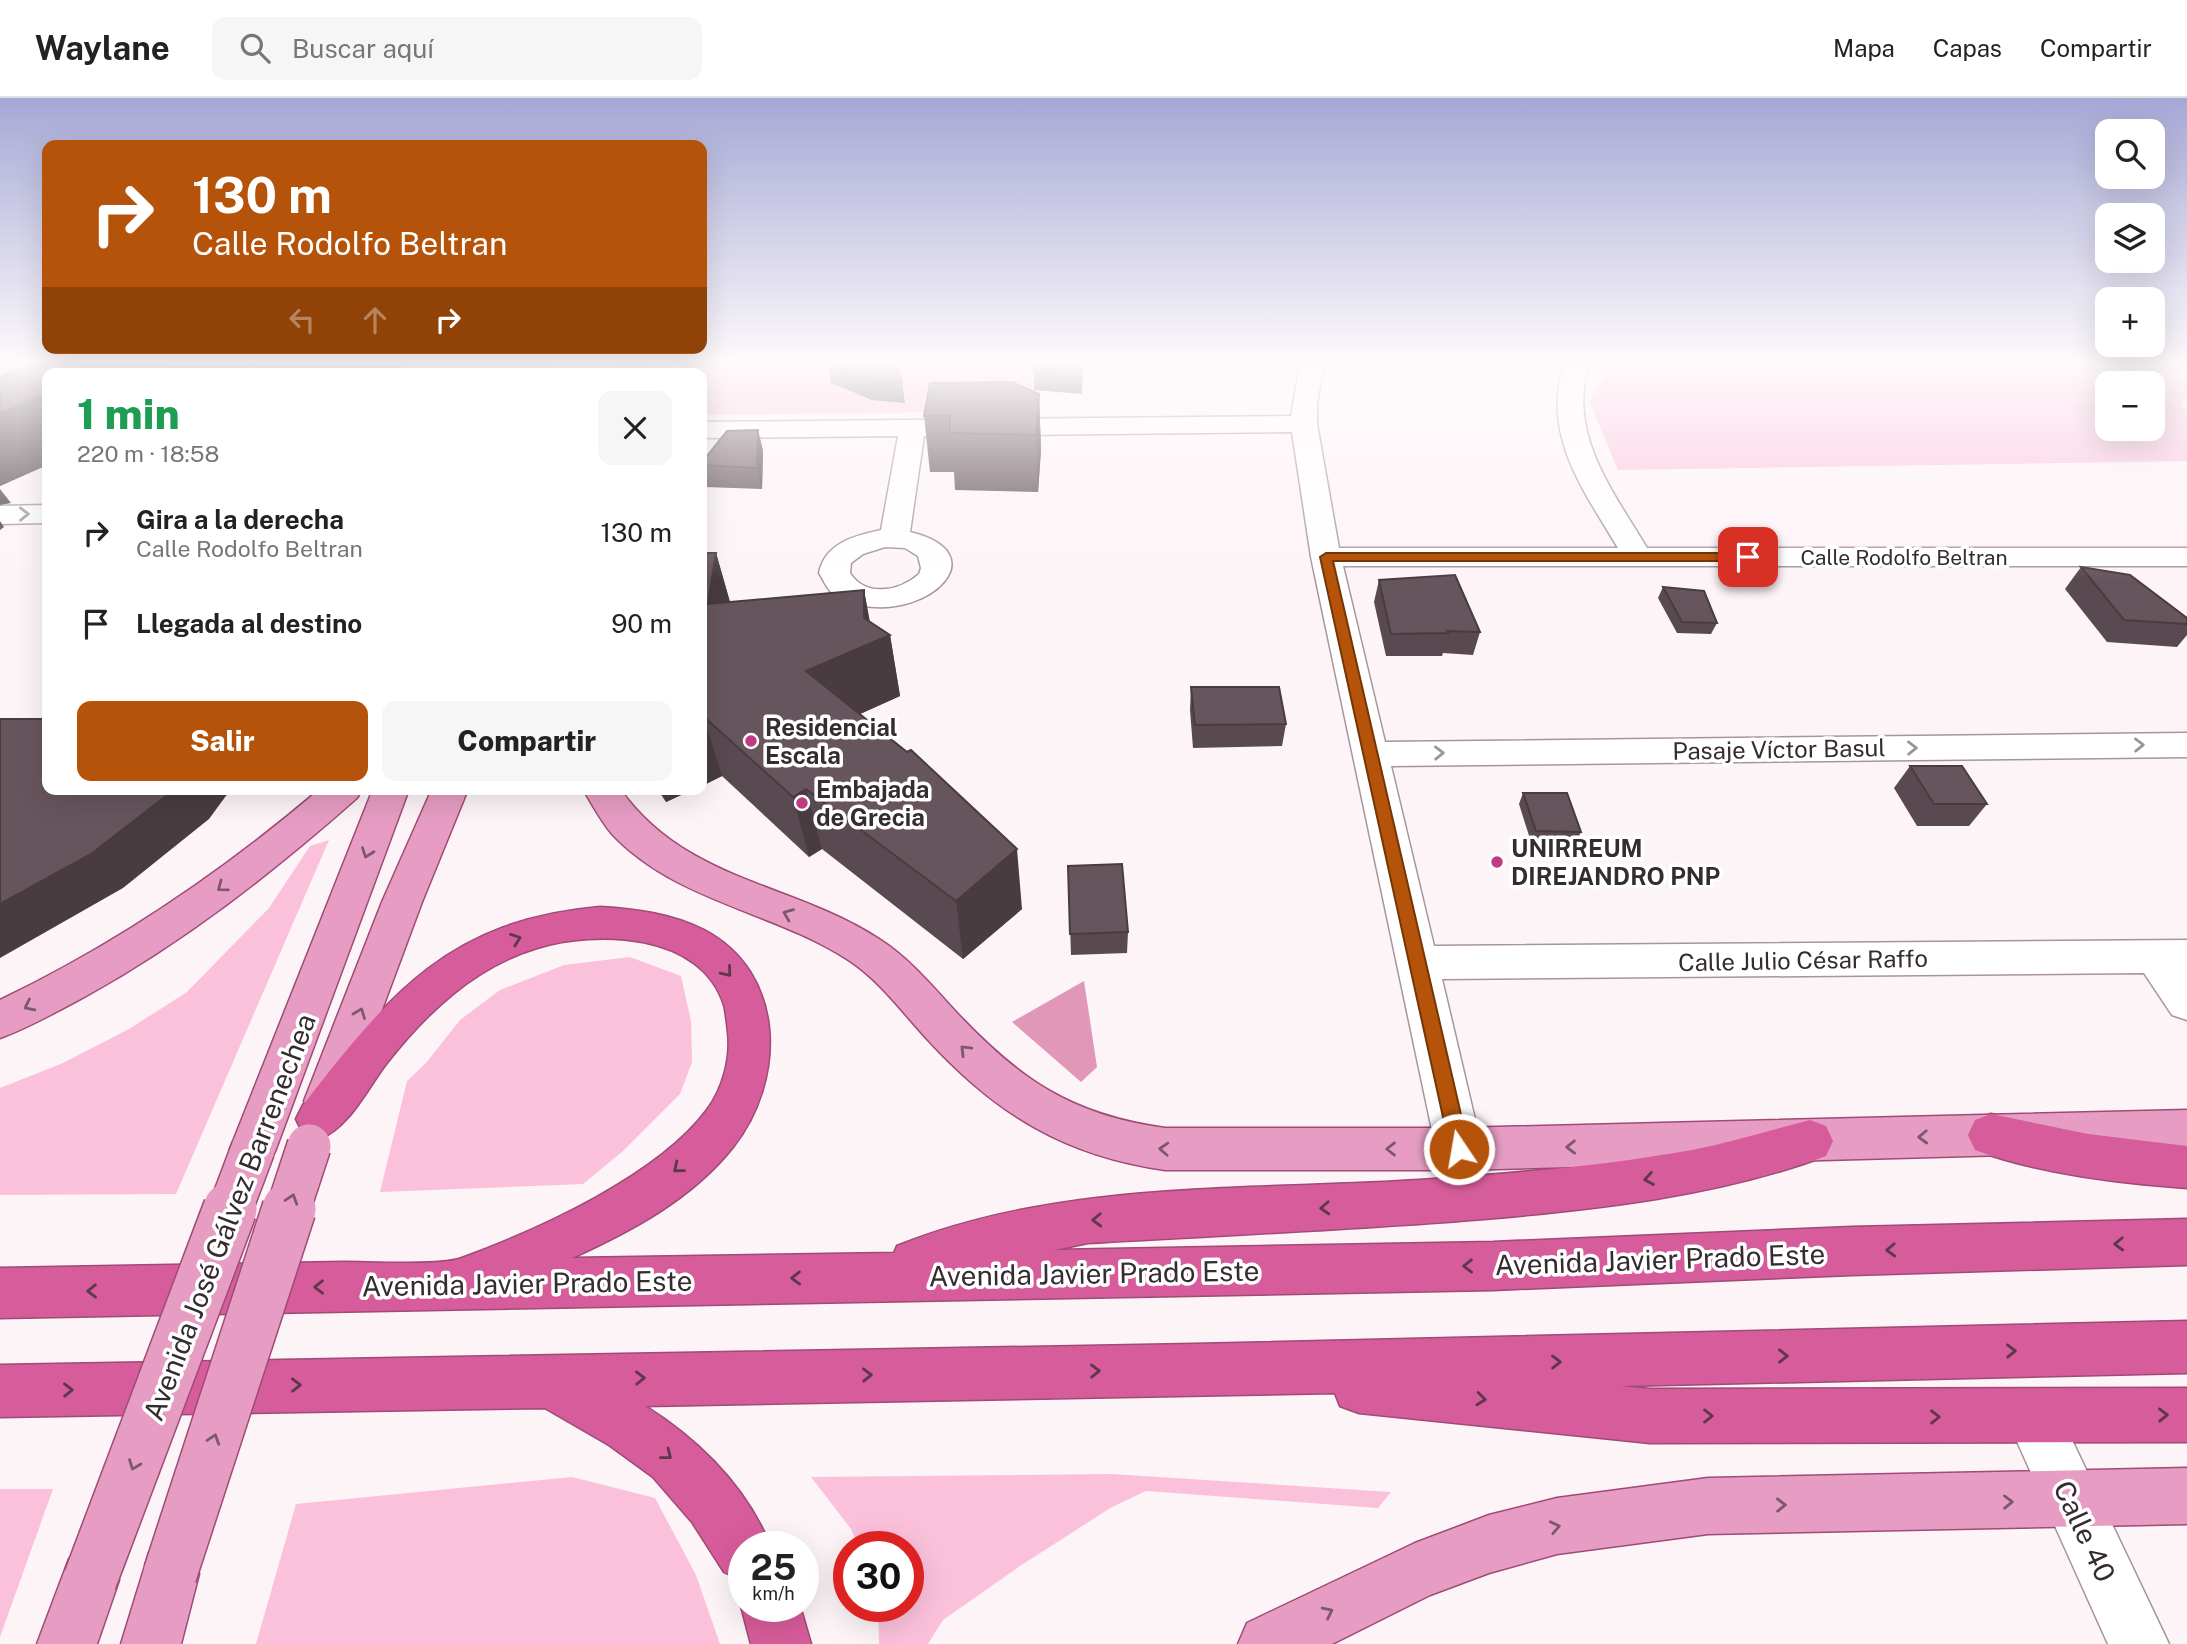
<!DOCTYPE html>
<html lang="es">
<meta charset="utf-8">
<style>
:root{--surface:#fff;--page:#f6f6f6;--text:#222;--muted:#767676;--line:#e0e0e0;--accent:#b45309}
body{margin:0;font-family:"Public Sans",sans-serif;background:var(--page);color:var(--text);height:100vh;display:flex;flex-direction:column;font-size:26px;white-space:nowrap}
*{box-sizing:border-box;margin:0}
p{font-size:23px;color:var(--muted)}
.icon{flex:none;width:38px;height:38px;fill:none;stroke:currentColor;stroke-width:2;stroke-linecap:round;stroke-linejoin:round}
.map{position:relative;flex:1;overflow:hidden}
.side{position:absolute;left:42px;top:270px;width:665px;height:427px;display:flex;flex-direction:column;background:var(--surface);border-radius:14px;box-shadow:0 7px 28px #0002}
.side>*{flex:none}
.top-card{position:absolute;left:42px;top:42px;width:665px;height:214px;border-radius:14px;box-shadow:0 7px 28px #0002;background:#b45309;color:#fff;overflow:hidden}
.buttons{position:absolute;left:2095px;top:21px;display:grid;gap:14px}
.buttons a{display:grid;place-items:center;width:70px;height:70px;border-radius:14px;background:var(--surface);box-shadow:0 7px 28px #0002;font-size:35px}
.speed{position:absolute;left:728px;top:1433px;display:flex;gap:14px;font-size:35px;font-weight:700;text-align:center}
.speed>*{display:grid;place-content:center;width:91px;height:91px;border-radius:50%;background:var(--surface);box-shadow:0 7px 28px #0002;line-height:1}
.speed small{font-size:18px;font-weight:400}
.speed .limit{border:10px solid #d22;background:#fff;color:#111}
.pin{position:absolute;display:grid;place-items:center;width:60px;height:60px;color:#fff;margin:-30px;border-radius:14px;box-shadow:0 4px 10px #0006}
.me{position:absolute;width:77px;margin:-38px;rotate:348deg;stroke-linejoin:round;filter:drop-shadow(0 0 5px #0008)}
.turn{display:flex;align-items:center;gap:24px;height:147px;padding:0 35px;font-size:32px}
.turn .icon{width:91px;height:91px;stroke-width:2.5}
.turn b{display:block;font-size:49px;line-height:60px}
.lanes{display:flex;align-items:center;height:66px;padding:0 35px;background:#0003;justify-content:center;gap:35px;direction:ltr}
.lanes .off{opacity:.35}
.round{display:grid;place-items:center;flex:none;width:74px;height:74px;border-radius:14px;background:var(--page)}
.summary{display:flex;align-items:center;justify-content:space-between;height:119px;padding:0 35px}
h1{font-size:42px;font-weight:800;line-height:52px;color:#1e9e55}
.primary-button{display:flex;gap:14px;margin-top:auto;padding:14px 35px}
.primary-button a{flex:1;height:80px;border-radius:14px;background:var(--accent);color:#fff;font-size:28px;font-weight:800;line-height:80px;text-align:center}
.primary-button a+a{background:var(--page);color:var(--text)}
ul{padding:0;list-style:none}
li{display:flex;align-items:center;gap:21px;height:91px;padding:0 35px}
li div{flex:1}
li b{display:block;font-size:26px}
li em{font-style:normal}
header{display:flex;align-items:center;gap:42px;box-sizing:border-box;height:98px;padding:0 35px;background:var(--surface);border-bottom:2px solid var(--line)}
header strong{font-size:33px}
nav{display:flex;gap:38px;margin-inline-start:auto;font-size:24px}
.search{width:490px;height:63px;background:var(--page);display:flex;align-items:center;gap:18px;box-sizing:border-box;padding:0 24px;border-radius:14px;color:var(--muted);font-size:26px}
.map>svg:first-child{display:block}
.green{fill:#fbc1db;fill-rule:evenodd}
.water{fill:#e097b8}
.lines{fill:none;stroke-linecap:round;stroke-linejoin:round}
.minor-casing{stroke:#a8949d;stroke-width:3}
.major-casing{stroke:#9e4b75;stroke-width:3}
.highway-casing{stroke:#9e4b75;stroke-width:3}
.minor{fill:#fff;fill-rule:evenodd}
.major{fill:#e79dc3;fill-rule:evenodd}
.highway{fill:#d75c9b;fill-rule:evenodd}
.major-bridge-far1-casing{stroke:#9e4b75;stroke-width:46;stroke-linecap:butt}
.major-bridge-casing{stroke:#9e4b75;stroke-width:56;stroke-linecap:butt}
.major-bridge-far1{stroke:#e79dc3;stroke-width:43}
.major-bridge{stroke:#e79dc3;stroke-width:53}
.wall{fill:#594950}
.shaded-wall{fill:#483c41}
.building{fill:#67555d;stroke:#483c41;stroke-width:2}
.oneway{stroke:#9a9697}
.oneway2{stroke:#7c596a}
.oneway3{stroke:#5d384a}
.route{fill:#b45309;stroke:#753606;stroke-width:2}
.poi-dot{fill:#bf3c84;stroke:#fff;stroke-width:2.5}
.labels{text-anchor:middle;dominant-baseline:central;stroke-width:7;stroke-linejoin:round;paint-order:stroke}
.far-street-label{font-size:21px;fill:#342c2f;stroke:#fff}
.poi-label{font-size:24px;font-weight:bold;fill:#342c2f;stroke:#fff;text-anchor:start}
.street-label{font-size:24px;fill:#342c2f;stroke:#fff}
.near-street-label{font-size:28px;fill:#342c2f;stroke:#fff}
</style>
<header>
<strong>Waylane</strong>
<div class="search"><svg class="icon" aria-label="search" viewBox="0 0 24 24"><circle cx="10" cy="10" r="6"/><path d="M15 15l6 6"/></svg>Buscar aquí</div>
<nav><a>Mapa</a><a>Capas</a><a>Compartir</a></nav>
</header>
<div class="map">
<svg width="2187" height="1546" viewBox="0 0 2187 1546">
<rect width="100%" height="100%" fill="#fdf4f8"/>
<g class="green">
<path d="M550,266H621L620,275H547Z"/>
<path d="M664,266H1033L1032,313L702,317V275H662Z"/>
<path d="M1614,266H2187V298L2182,307L2187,313V363L1618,372L1589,303ZM2152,285V331H2107V285Z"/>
<path d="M329,742L176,1096L0,1097V990L63,965L129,931L187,894L269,810L310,748Z"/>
<path d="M630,859L681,878L691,923L692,964L680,996L623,1053L583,1086L380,1094L407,983L426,965L460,922L500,892L564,867Z"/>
<path d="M1112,1376L1391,1394L1378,1410L1146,1393L1112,1409L1020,1468L943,1522L928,1546H879L878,1509L908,1508V1449H859L851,1431L811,1379Z"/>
<path d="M572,1379L655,1400L696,1477L720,1546H256L296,1406Z"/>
<path d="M0,1391H53L0,1539Z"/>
</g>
<path class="water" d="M1084,883L1097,969L1081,984L1012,924Z"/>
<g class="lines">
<g class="minor-casing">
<g id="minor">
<path d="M1300,266H1324L1317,305V326L1339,450H1618C1584,393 1540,335 1565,266H1589C1567,336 1613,393 1647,450H2187V468H1343L1385,644L2187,635V659L1391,668L1434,848L2187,842V922L2172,917L2144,875L1442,881L1482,1051L1475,1066L1459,1072L1443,1066L1436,1051L1311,459L1292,334L924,338L910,434C998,455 929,522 860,507C850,504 839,501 831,494C826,489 823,481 819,475C825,445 854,438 881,432L898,338L702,340V324L1291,318ZM885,449L905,450L918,458L921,470L919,476C900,493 866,500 850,475L851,465L863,456Z"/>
<path d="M47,407V425L0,426V408Z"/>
<path d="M2033,1292L2052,1300L2169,1546H2108L2006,1319L2014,1300Z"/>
</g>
</g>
<g class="major-casing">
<g id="major">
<path d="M8,266H43L40,271L0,284V269Z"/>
<path d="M522,266H546L544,275H520Z"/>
<path d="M620,266H644L642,275H618Z"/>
<path d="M320,691H362L357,700C272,775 185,843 86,898C58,913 30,929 0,940V902C117,846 221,775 320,691Z"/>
<path d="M373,691H409L276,1051L269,1066L253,1072L237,1066L230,1051Z"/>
<path d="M432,691H468L422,804L348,1003L342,1017L326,1023L310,1017L304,1003L382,804Z"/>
<path d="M583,691H620C686,784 791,784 879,841C909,860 932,888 956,914C1020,982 1071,1017 1165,1030H1459L2187,1012V1052L1459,1072H1165C1065,1058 996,1016 928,942C903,915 881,884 850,863C774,813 676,804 612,736C601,723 592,706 583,691Z"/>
<path d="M2187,1370V1426L1708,1436L1557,1456L1489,1475L1430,1497L1332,1546H1238L1247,1525L1415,1445L1489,1417L1557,1400L1708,1380Z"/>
<path d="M170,1447L191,1455L199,1476L181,1546H121L149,1455Z"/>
<path d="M90,1453L111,1461L119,1482L97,1546H37L69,1461Z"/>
</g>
</g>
<g class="highway-casing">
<g id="highway">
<path d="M600,809C636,811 672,816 704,832C786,875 786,982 733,1049C692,1101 631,1133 572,1160L894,1155L897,1148C1060,1082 1245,1093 1419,1082C1510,1076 1602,1068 1692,1052C1732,1044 1771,1032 1810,1022L1826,1028L1833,1043L1826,1058C1718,1098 1599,1111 1484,1121C1352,1132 1220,1137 1088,1145L1054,1152L1493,1144L1852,1129L2187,1121V1167L1852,1177L1493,1192L0,1220V1170C115,1168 230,1166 345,1164C371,1164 442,1168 462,1160C538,1132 658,1078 707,1012C723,990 731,961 728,934C727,925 726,915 724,907C701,834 596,832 537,850C474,869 426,915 386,966C367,991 349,1030 319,1041L303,1035L296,1021L303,1007C390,895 450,822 600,809Z"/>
<path d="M1991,1016L2088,1036L2187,1048V1090C2117,1085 2041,1076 1975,1052L1968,1037L1975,1022Z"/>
<path d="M2187,1223V1275L1620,1288L1650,1291L2187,1290V1344L1650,1345L1359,1315L1340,1308L1335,1295L645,1308C699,1342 746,1389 771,1449H744V1483L724,1474L692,1424L653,1379L609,1347L545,1310L0,1319V1267L1194,1246Z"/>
<path d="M744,1500V1508H800L811,1546H751L741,1508Z"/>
</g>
</g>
<use href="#minor" class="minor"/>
<use href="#major" class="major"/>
<use href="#highway" class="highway"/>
<g class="major-bridge-far1-casing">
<g id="major-bridge-far1">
<path d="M230,1112L253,1051"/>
<path d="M288,1112L309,1048"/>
</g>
</g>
<g class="major-bridge-casing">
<g id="major-bridge">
<path d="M170,1476L289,1111"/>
<path d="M90,1482L230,1111"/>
</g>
</g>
<use href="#major-bridge-far1" class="major-bridge-far1"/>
<use href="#major-bridge" class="major-bridge"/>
</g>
<g class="wall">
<path d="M32,266L404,269L401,275H47V367L0,388V279Z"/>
<path d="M828,266H895L902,284L905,305L872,302L831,285Z"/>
<path d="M1034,266H1083L1082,296L1034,292Z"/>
<path d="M1039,296L1041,352L1038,394L955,392L954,374H930L924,318Z"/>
<path d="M758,332L763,353L762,391L705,389L702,376V364Z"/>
<path d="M702,455H716L730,504L864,492L870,524L890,537L900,598L860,616L1022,811L963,861L822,751L809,759L722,678L702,688Z"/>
<path d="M2081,469L2187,520V537L2177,549L2107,544L2065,491Z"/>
<path d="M1379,482L1480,534L1473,557L1443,555L1442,558H1386L1374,504Z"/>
<path d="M1663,489L1717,525L1711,536L1677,535L1658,500Z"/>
<path d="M1191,589L1286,626L1282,648L1193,650L1190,612Z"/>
<path d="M1910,668L1987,706L1969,728H1917L1894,690Z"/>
<path d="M657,691H694L666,704Z"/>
<path d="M1523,695L1581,734L1576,745L1531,744L1519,706Z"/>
<path d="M1068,768L1128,834L1127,855L1071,857Z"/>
</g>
<g class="shaded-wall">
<path d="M353,266H403L404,269L401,275H352L350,270Z"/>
<path d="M128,268L132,275H111Z"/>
<path d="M47,295V367L0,388V315Z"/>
<path d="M1039,296L1041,352L1038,394L1036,337Z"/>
<path d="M758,332L763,353L762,391L757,370Z"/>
<path d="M0,391L11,405L0,407Z"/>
<path d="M0,423L4,429L0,432Z"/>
<path d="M716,455L733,515L708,506Z"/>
<path d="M864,492L873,544L890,537L900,598L820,634L806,573L864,520Z"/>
<path d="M702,618H703L722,678L702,688Z"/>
<path d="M175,691H231L209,721L123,790L0,860V806Z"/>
<path d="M662,691H694L666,704Z"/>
<path d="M806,691L822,751L809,759L793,699Z"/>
<path d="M1017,751L1022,811L963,861L956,803Z"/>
</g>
<g class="building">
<path d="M32,266H353L350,270L128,268L111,275L99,274L97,275H47V295L0,315V279Z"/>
<path d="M833,266H895L902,284L869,282Z"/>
<path d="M1034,266H1082V275L1033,271Z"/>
<path d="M1012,284L1039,296L1036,337L950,335V318H924L930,285Z"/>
<path d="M758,332L757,370L702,367V364L727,333Z"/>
<path d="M702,455H716L708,506L864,492V520L890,537L806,573L907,654L911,652L1017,751L956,803L806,691L793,699L703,618H702Z"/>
<path d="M2081,469L2130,477L2187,520V526L2124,522Z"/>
<path d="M1455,477L1480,534L1447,533L1448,535L1391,536L1379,482Z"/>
<path d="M1663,489L1704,493L1717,525L1682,524Z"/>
<path d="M1191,589H1279L1286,626L1195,627Z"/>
<path d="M0,621H47V691H175L91,756L0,806Z"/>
<path d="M1910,668H1962L1987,706H1934Z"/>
<path d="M1523,695H1567L1581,734L1536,733Z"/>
<path d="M1122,766L1128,834L1070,836L1068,768Z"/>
</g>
<defs><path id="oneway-chevron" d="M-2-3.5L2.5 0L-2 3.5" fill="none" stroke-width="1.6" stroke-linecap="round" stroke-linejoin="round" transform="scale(1.75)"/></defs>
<g class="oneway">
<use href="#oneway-chevron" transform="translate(24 416) rotate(-1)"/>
<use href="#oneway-chevron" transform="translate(2139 647) rotate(-1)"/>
<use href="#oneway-chevron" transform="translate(1912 650) rotate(-1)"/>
<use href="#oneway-chevron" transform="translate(1439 655) rotate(-1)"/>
</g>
<g class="oneway2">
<use href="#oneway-chevron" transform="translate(367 755) rotate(110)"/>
<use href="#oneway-chevron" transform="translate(222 789) rotate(143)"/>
<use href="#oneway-chevron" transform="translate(788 816) rotate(-158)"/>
<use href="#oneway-chevron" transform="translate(29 908) rotate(154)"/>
<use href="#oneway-chevron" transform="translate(360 915) rotate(-69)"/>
<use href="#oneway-chevron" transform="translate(965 952) rotate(-135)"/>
<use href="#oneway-chevron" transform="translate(1923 1039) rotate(178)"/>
<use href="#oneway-chevron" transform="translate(1571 1049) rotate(179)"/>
<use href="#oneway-chevron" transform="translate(1164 1051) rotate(-177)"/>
<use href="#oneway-chevron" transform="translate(1391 1051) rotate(-180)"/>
<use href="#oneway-chevron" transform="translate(292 1101) rotate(-72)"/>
<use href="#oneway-chevron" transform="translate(214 1341) rotate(-72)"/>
<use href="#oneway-chevron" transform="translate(134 1367) rotate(111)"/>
<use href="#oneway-chevron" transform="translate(2008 1404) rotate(-1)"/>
<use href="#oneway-chevron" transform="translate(1781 1407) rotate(-1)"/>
<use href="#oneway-chevron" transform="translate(1555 1429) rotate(-12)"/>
<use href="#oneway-chevron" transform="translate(1328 1514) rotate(-26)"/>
</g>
<g class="oneway3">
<use href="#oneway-chevron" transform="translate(516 841) rotate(-20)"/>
<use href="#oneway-chevron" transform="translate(727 874) rotate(51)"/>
<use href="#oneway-chevron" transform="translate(678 1070) rotate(141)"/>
<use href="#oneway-chevron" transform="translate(1649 1081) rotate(170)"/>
<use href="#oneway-chevron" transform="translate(1325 1110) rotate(177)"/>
<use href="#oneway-chevron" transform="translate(1097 1122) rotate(178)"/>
<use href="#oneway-chevron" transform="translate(2119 1146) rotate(178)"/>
<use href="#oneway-chevron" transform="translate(1891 1152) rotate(178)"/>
<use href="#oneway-chevron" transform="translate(1468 1168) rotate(179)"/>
<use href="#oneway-chevron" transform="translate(796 1180) rotate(179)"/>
<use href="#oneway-chevron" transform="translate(319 1189) rotate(179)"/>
<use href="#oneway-chevron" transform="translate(92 1193) rotate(179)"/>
<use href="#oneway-chevron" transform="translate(2011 1253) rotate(-1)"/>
<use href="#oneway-chevron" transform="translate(1783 1258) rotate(-1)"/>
<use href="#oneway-chevron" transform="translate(1556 1264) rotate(-1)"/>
<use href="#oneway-chevron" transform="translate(1095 1273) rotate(-1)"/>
<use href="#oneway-chevron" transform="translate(867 1277) rotate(-1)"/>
<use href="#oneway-chevron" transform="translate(640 1280) rotate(-1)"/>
<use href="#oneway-chevron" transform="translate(296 1287) rotate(-1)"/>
<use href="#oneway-chevron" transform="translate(68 1292) rotate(-1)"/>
<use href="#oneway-chevron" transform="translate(1481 1301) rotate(6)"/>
<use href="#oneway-chevron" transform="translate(2163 1317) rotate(-1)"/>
<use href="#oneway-chevron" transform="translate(1708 1318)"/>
<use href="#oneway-chevron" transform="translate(1935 1319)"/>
<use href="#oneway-chevron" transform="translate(667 1357) rotate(38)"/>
</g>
<linearGradient id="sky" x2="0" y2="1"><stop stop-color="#a5a8d5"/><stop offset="0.55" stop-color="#fefafc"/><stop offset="1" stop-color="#fefafc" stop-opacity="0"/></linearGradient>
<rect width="2187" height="482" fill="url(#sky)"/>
<path class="route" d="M1326,455H1748L1754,459L1748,463H1333L1469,1051L1466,1057L1459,1060L1453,1057L1450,1051L1320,459Z"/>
<g class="poi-dot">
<circle cx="751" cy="643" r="7"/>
<circle cx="802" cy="705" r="7"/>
<circle cx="1497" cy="764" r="7"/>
</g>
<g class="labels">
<g class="far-street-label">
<text x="1904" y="459">Calle Rodolfo Beltran</text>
</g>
<g class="poi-label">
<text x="765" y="629">Residencial<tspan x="765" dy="28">Escala</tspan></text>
<text x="816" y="691">Embajada<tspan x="816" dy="28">de Grecia</tspan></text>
<text x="1511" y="750">UNIRREUM<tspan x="1511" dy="28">DIREJANDRO PNP</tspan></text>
</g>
<g class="street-label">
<text transform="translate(1779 651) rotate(-1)">Pasaje Víctor Basul</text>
<text transform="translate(1803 862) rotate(-1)">Calle Julio César Raffo</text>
</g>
<g class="near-street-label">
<text transform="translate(229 1119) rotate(-69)">Avenida José Gálvez Barrenechea</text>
<text transform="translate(1660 1161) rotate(-2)">Avenida Javier Prado Este</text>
<text transform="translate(1094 1175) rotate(-1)">Avenida Javier Prado Este</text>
<text transform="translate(527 1185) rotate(-1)">Avenida Javier Prado Este</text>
<text transform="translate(2085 1433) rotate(65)">Calle 40</text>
</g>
</g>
</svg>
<div class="buttons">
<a><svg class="icon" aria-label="search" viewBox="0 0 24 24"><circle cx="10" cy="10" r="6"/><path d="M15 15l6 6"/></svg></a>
<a><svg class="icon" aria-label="layers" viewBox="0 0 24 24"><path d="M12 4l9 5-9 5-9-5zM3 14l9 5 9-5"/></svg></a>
<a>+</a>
<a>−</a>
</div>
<div class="speed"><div>25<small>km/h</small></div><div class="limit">30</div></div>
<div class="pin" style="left:1748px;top:459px;background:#d93025"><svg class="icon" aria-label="arrive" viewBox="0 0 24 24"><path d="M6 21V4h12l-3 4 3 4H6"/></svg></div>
<svg class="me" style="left:1459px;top:1051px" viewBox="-20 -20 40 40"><circle r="17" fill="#b45309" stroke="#fff" stroke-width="3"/><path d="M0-11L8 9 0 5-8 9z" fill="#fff"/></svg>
<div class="top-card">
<div class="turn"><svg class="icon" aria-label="right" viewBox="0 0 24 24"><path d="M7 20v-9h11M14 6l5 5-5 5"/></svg><div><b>130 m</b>Calle Rodolfo Beltran</div></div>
<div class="lanes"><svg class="icon off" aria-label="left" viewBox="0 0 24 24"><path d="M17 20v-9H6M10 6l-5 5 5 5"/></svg><svg class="icon off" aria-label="ahead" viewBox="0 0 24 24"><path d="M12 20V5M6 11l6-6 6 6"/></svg><svg class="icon" aria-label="right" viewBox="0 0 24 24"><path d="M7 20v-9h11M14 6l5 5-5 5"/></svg></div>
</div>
<section class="side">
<div class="summary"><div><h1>1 min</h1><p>220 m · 18:58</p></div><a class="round"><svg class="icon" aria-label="close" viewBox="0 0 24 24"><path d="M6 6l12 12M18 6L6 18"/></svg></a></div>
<ul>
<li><svg class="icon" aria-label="right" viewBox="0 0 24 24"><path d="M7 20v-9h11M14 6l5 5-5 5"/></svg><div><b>Gira a la derecha</b><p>Calle Rodolfo Beltran</p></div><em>130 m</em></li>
<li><svg class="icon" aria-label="arrive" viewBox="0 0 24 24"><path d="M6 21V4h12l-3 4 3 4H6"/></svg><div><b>Llegada al destino</b></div><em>90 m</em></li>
</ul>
<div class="primary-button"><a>Salir</a><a>Compartir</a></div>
</section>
</div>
